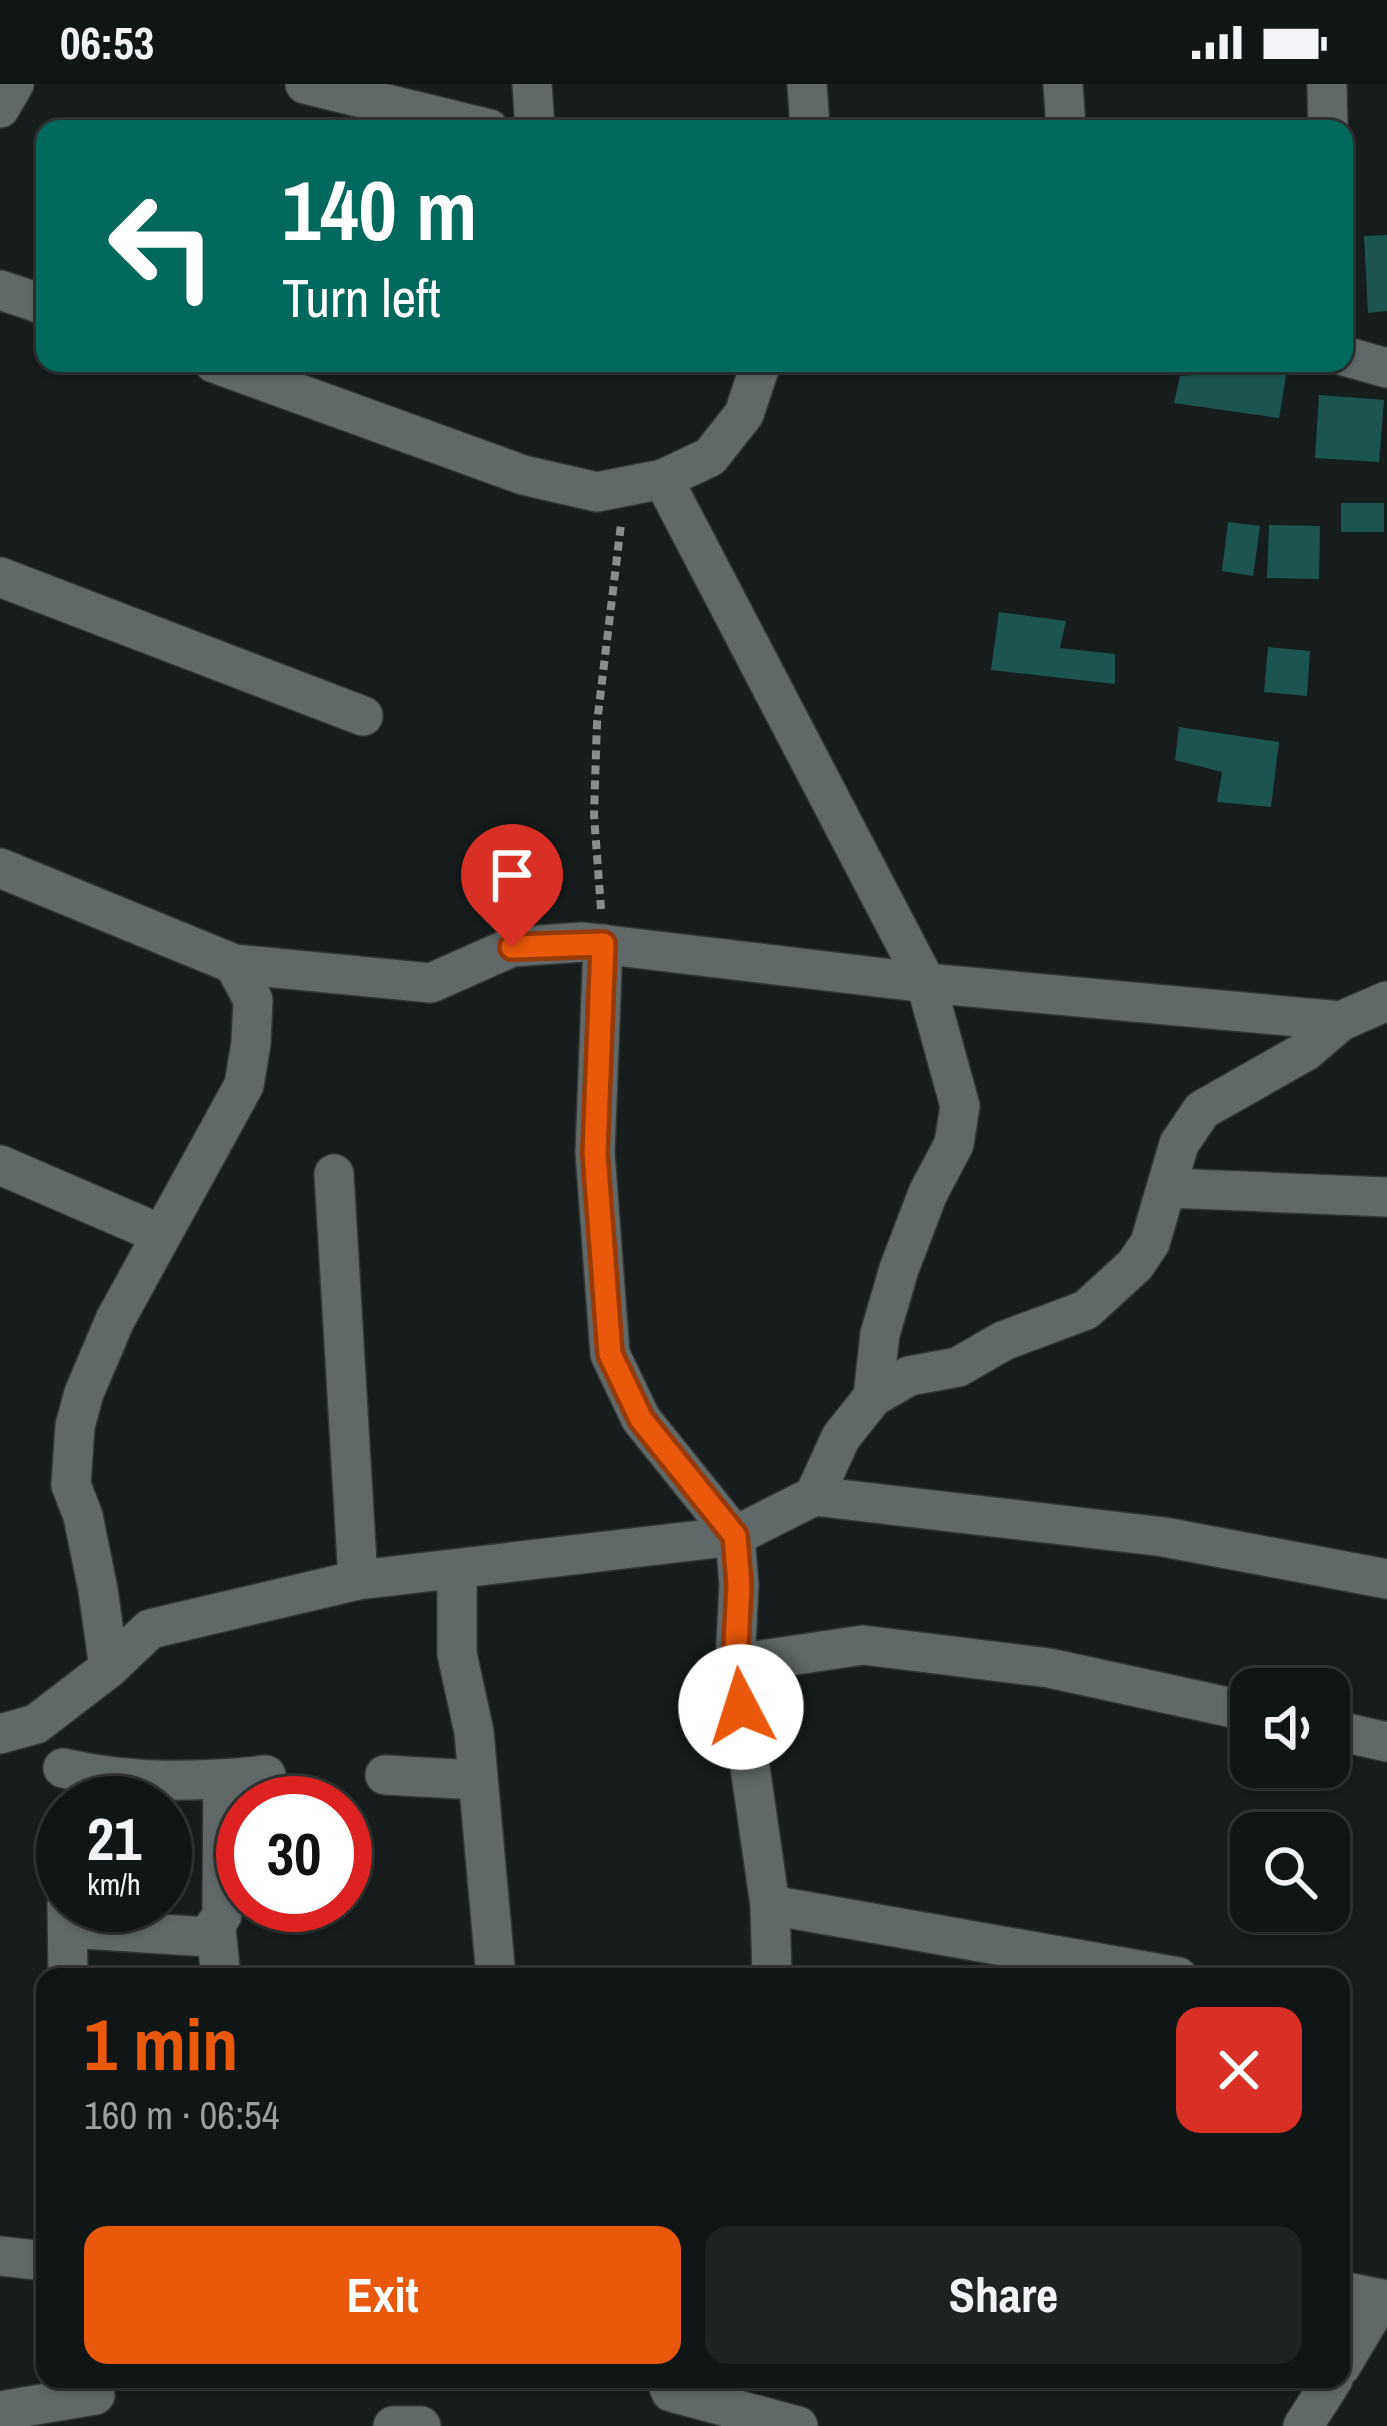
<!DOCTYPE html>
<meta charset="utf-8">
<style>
:root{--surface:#101615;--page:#1e2322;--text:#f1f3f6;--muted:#9c9fa0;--line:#303534;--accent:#ea580c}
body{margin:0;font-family:"Archivo Narrow",sans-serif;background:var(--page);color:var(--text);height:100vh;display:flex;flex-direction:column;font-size:45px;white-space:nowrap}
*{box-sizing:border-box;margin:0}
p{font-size:39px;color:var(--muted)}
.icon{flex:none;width:66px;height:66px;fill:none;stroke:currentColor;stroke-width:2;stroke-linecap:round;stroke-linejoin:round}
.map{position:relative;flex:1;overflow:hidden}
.details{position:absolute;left:36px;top:1884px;width:1314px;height:420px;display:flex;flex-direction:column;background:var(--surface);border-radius:24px;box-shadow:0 3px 9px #0004,0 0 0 3px var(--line)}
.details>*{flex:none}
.guide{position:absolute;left:36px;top:36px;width:1317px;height:252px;border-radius:24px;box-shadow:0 3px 9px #0004,0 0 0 3px var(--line);background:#00695c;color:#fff;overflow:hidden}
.buttons{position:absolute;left:1230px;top:1584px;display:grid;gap:24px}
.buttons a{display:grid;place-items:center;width:120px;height:120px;border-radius:24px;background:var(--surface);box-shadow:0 3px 9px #0004,0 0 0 3px var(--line);font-size:60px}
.speed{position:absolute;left:36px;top:1692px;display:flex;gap:24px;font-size:60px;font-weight:700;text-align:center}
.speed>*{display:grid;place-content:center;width:156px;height:156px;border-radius:50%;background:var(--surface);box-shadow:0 3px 9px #0004,0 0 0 3px var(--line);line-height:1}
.speed small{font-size:30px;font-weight:400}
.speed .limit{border:18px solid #d22;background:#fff;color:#111}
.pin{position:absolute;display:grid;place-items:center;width:102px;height:102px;color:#fff;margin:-123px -51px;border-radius:50% 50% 50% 0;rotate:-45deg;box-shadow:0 0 12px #0007}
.pin .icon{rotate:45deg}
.me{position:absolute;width:132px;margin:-66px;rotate:355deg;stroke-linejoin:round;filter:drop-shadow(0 0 9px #0008)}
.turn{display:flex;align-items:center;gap:42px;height:252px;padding:0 48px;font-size:54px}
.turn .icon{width:156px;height:156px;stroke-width:2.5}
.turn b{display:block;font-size:84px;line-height:102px}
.round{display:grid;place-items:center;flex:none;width:126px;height:126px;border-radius:24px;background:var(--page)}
.headline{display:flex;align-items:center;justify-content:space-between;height:204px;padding:0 48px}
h1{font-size:72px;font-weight:800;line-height:90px;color:var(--accent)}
.button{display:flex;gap:24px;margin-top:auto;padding:24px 48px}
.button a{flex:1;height:138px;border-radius:24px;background:var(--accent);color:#fff;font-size:48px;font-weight:800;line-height:138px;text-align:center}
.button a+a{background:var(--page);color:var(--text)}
.status{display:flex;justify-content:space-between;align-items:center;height:84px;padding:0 60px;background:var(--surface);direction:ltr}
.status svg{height:33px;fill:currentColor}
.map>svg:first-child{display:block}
.building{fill:#1c5550}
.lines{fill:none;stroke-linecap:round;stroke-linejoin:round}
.minor-casing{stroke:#313635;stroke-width:42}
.path{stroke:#888e8d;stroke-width:8;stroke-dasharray:9 6;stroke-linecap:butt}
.minor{stroke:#606968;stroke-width:39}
.route-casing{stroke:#983908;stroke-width:30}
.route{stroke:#ea580c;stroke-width:21}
</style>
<div class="status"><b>06:53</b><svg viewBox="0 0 49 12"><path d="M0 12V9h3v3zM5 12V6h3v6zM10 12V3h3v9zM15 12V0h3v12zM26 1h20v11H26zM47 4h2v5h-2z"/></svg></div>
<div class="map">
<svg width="1387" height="2342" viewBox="0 0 1387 2342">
<rect width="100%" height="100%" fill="#161d1c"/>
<g class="building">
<path d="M1387,151V227L1368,229L1364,152Z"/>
<path d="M1208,279H1288L1279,334L1174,319L1180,292L1206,290Z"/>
<path d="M1319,311L1384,316L1379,378L1315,374Z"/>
<rect x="1341" y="419" width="43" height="29"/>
<path d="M1228,438L1260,442L1253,492L1222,487Z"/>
<path d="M1269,441L1320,442L1319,495L1267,494Z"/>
<path d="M999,528L1066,537L1060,564L1115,570V600L991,586Z"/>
<path d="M1268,563L1310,567L1307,612L1264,608Z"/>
<path d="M1179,643L1279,658L1271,723L1217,718L1222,688L1175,676Z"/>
</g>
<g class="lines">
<g class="minor-casing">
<g id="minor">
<path d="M305,0L489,45"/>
<path d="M532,0L535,45"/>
<path d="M807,0L810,45"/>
<path d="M1063,0L1066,45"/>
<path d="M1327,0L1328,45"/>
<path d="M0,24L14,0"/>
<path d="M0,206L45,221"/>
<path d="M1344,272L1387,284"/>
<path d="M214,279L523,391L597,408L663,395L710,373L744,330L761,279"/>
<path d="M663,395L926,899L960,1022L954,1060L928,1109L899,1185L880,1250L873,1313"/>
<path d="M0,493L363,632"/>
<path d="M0,784L234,880L253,916L251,959L244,1001L115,1236L84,1309L75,1342L71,1401L83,1432L98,1506L109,1584"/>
<path d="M603,860L595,1069L610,1270L641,1335L735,1452L739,1501L735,1580L770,1821L772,1893"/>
<path d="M234,880L431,899L512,863L583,858L926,899L1341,937"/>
<path d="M0,1081L160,1150"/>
<path d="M334,1090L358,1496"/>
<path d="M1169,1104L1387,1113"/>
<path d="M814,1412L841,1353L873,1313L909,1292L958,1283L1003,1257L1086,1226L1135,1181L1150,1159L1179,1060L1202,1026L1306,967L1341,937L1387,917"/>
<path d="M457,1485V1570L474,1648L496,1893"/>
<path d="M735,1580L863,1561L1049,1584L1251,1628"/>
<path d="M1329,1645L1387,1658"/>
<path d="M0,1650L36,1640L109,1584L150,1545L358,1496L735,1452L814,1412L1164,1453L1387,1495"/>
<path d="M63,1684C130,1700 198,1698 266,1691"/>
<path d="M385,1691L476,1696"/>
<path d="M67,1821L68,1893"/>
<path d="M770,1821L1178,1893"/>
<path d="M68,1844L208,1853L222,1831L223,1696"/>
<path d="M216,1845L221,1893"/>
<path d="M0,2172L45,2177"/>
<path d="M1341,2207L1387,2216"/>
<path d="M1341,2282L1381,2215"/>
<path d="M666,2295L671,2308L798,2342"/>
<path d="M0,2327L95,2311"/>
<path d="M393,2342H421"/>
<path d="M1303,2342L1333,2295"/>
</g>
</g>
<path class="path" d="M601,825L594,731L597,639L621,440"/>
<use href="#minor" class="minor"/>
</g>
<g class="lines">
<g class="route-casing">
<path id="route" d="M512,863L603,860L595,1069L610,1270L641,1335L735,1452L739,1501L735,1580L741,1623"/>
</g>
<use href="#route" class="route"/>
</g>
</svg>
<div class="buttons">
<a><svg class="icon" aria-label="sound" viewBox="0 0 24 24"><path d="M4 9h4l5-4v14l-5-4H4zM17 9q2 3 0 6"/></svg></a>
<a><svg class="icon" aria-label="search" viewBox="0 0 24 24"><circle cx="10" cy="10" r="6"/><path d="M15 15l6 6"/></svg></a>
</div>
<div class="speed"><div>21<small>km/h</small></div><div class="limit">30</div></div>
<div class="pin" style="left:512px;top:863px;background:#d93025"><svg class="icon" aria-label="arrive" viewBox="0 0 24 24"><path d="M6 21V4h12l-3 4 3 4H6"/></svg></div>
<svg class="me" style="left:741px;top:1623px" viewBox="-20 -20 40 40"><circle r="19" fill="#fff"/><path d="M0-13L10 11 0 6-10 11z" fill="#ea580c"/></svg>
<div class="guide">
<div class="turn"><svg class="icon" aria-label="left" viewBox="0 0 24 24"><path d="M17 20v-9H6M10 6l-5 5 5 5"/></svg><div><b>140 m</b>Turn left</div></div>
</div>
<section class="details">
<div class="headline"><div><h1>1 min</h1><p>160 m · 06:54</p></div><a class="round" style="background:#d93025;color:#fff"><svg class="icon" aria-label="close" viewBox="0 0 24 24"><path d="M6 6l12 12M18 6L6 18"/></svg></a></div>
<div class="button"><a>Exit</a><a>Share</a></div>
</section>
</div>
